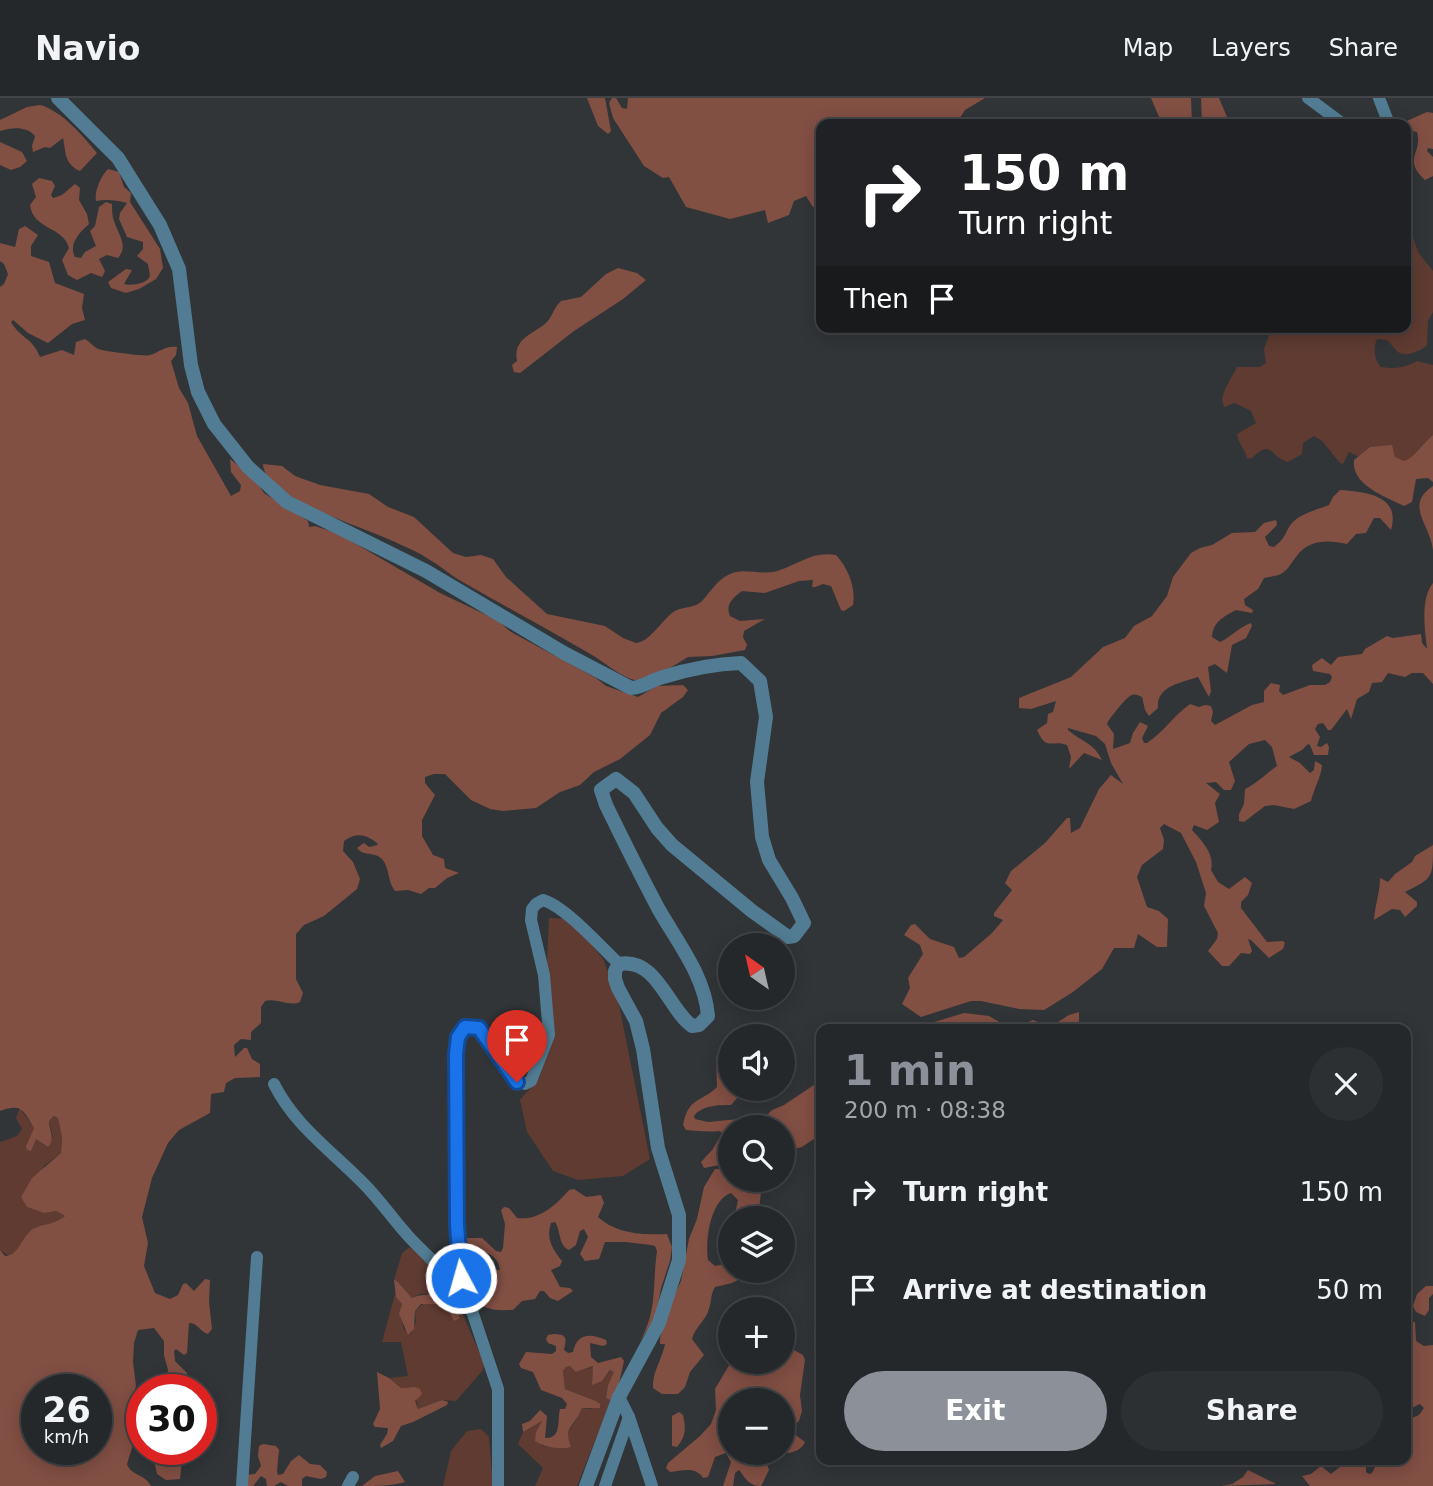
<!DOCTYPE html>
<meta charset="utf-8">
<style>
:root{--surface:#25282a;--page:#2d3032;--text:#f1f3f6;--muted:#a3a6a8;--line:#424447;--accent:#8c9099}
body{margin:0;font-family:"DejaVu Sans",sans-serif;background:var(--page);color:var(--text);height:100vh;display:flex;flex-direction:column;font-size:26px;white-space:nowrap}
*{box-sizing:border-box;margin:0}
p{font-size:23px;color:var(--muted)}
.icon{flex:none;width:38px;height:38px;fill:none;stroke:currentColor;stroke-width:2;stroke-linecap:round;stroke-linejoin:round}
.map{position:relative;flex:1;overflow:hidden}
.sheet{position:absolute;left:816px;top:926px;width:595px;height:441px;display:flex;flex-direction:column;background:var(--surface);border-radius:14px;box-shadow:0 4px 18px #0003,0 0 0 2px var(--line)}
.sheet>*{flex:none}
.hud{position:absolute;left:816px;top:21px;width:595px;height:214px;border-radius:14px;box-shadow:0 4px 18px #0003,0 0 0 2px var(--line);background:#202124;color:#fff;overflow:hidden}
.needle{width:46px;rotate:326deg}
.buttons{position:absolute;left:718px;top:835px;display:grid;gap:14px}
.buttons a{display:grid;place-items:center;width:77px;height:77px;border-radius:50%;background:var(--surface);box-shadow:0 4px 18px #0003,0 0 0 2px var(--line);font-size:35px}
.speed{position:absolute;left:21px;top:1276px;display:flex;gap:14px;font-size:35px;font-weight:700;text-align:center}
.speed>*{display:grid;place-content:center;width:91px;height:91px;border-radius:50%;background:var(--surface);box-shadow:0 4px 18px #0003,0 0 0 2px var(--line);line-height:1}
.speed small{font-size:18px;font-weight:400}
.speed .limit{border:10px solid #d22;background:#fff;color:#111}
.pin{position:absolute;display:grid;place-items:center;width:60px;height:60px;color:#fff;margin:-72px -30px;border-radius:50% 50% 50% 0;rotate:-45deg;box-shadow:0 0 7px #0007}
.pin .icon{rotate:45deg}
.me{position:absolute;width:77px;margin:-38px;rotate:354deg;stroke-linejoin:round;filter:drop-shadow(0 0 5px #0008)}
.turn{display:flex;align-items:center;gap:24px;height:147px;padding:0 28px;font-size:32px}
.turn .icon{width:91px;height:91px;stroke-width:2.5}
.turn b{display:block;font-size:49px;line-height:60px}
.then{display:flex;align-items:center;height:66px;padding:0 28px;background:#0003;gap:14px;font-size:26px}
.round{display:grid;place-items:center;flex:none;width:74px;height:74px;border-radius:37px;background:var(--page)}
.overview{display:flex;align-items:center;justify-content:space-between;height:119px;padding:0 28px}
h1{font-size:42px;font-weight:700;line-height:52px;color:var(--accent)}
.primary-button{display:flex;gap:14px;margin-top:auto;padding:14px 28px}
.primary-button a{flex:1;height:80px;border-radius:42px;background:var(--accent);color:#fff;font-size:28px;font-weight:700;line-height:80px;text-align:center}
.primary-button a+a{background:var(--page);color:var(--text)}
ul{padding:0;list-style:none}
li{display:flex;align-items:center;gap:21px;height:98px;padding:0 28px}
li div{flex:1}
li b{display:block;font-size:26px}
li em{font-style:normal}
header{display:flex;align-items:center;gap:42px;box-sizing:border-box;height:98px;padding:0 35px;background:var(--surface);border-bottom:2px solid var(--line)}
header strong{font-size:33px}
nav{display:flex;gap:38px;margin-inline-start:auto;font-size:24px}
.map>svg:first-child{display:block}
.green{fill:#5f3b32}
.forest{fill:#824f43;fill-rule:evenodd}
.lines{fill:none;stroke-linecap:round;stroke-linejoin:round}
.minor{stroke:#517c93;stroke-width:12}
.tertiary{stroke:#517c93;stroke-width:14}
.route-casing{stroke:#114b97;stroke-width:18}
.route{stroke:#1a73e8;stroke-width:12}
</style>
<header>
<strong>Navio</strong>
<nav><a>Map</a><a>Layers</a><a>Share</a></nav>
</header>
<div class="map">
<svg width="1433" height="1388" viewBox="0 0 1433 1388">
<rect width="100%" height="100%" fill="#313538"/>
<g class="green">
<path d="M1412,136L1418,154L1433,173V214L1428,223L1427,247C1423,252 1407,259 1400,255C1395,253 1391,245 1387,242L1377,241C1373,249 1374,263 1381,269C1395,271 1405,270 1417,263L1433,267V337C1424,344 1413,361 1404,364L1395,359L1391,348L1370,349L1359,359L1349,354L1343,366L1340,365L1322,343L1314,338L1303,345L1302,356L1288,364C1269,359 1273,339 1251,361L1247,360C1245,351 1238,345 1237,336L1256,325L1251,313L1235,305L1224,309L1222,301L1225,291L1237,269H1260L1266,265L1264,251L1272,229H1405V137Z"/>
<path d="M549,820L571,821L603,861L617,897L650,1061L623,1078L578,1082L553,1073L527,1034L520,1002L539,980L552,942L546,885Z"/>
<path d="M20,1010L34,1030L26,1048L36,1041L40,1042L45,1048L53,1039L49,1023L55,1018L58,1020L62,1039L61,1055L44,1068L27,1109L45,1115L55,1113L65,1118L54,1126L34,1131L18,1152L9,1158L0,1152V1044L17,1038L22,1031L16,1020Z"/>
<path d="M410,1149L439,1173L434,1186L440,1188L441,1191L437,1195L420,1196L412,1200L397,1183L394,1182L402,1155Z"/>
<path d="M453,1194L484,1265L483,1272L456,1303L442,1302L418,1311L414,1289L401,1290L389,1280L408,1278L401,1244H382L395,1196L402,1206L400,1216L404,1232L411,1236L416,1224L415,1213L424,1205L445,1206L454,1222L459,1219L453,1210Z"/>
<path d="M570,1268L577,1274L594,1268L592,1282L602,1283L611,1272L615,1274L608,1287L606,1300L610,1302L607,1313L577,1388H535L543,1370L518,1346L523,1334L542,1323L536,1334L543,1348L557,1350L567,1341C567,1332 578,1321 582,1310L591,1311L596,1303L565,1291L563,1273L566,1269Z"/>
<path d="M481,1331L489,1339L493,1388H443L451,1353L467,1333Z"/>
</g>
<g class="forest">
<path d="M587,0H605L611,33L608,36L598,28Z"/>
<path d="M612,0H616L622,10L627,11L628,0H985L965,12L958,23L960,26H821V109H813L806,98L794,103L789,117L768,125L765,112L730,121L686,109L669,79L663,80L644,68L613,20L609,5Z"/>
<path d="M1151,0H1191L1192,26H1162Z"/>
<path d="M1201,0H1219L1230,26H1202Z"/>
<path d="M40,7C62,13 83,38 97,55L80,73C64,66 66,54 63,40L50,50L45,49L33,54L32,48L35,38C27,28 12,29 0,33V22L27,9Z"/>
<path d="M1427,14L1433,15V51L1428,50L1427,53L1433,59V78L1425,82C1402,61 1423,55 1417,34L1408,32L1405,34V26H1400Z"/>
<path d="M0,44L22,54L27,63L20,69L11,72L0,67Z"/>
<path d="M108,71L119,74L124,89L131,95L130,104L160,151L163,170L156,181L139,191L126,195L111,190L108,184L126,171L132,172L124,186C131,188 147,186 150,178C150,176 148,167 148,166L137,158L143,151V144L127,139L119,121L120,115L127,105C116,102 107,101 96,103C94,93 101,78 108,71Z"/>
<path d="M39,80L52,83L55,88L51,97L53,100L62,97L75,86L80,90L79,102L87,116L89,126C80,134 68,146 75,159L81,160L85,154L96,148L90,133L95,128L99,109L106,104L112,106C112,112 112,118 114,123C118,136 129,148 118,160L107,157L99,161L105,173L102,179L91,175L77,182L68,177L62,162L69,150C63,128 33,132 30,107L36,99L32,86Z"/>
<path d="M25,128L38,137L31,148V158L49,164L55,185L84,196L82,210L85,222L72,226L48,245L28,235L13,222L11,224C21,241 33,240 40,259L62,252L74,257L76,244L85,241C89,243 94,249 98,251C103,253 146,259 150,257C160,254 165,247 177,249L176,257L171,263L179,290L188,305L197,338L231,398L240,393L241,387L231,374L230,361L253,379L264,395L308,423L309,429L315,428L339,436L440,495L497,522L511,534L596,580L606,588L638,599L657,588L683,587L688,592L683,599L661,615L650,637L620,661L594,674L580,687L560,694L536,710L503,713L490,711L471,702L445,676H434L425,679V685L435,697L422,722V738L433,757L444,761L445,770L459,775L447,780L435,790H429L421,796L408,792L395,793C387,783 390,770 382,761C374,753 364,759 357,750L364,745L369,749L378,747L377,745C366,736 356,734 344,743L343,753L353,764L360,781L357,791L324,818L304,827L296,836V881L303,895L300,904C290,909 277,900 265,903L261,909V925L251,934V942L241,941L234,947L235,959L244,950H247L252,961L260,966V979L235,980L226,985L224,994L211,996L210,1015L179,1032L168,1045L152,1080L142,1119L148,1145L144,1168L155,1195L170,1201L178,1197L183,1186L186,1185L194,1193L205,1181L210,1182L209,1204L212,1231L208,1236C200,1234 197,1224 189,1225L187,1255L184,1257L176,1251L174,1253L175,1263L187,1275V1292L166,1291L168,1272L164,1257V1243L154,1230L138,1232L134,1245L133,1264L136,1288L131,1307L136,1337L127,1366C131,1378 144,1375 151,1388H0V1152L5,1158C19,1158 21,1139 33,1131C44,1125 52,1128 65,1118L56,1113L44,1115L27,1109L21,1099L32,1080L61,1055L62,1039L58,1020L54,1018L49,1023C49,1033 56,1040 48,1049L36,1041L31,1053L27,1052L26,1048L34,1030C23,1012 22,1005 0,1013V189L4,186L8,176L4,166L0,163V145L15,149L19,131ZM37,1292H96V1351H37Z"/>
<path d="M618,170L637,175L646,182L623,201L574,233L520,275L514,274L512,267L517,263C513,241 531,237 545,226C552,220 554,209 561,203L581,199L606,176Z"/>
<path d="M1433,337V384L1428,380L1416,381L1412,404L1404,408C1386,399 1351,387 1354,362L1370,349L1392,347L1395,359L1404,363C1413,361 1424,344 1433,337Z"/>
<path d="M263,366L282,368L295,378L320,387L369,396L388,409L414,419L453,455L466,459L481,457L493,461L506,479L547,516L605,528L623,540L636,545C649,544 661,524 672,515C681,508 692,511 701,504C710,495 716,483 728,477C743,468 763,479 780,472C800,465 813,453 836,457C848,470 856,489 853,507L844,513L841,512L831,488L823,486L815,489H812L813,482L799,483L765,495L742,493C733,500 725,506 730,518L740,523L765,521L744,533L743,539L747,547L745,552L712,558L688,559L670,570L638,583C619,579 604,563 587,554C545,530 503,507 461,483C450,477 441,468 430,462C420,455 408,450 397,445C370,431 264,401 263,366Z"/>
<path d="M1433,388V452C1430,426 1404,407 1433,388Z"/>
<path d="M1340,392C1366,394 1401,397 1391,432L1380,420H1374L1366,435L1356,436L1347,446C1328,442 1309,441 1296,459C1291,465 1288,472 1281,476C1276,478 1269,479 1264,480L1258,491L1244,501L1245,507L1253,512L1252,515L1236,512C1223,519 1213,524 1212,539L1220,544C1231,539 1239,529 1251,525L1252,528L1246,540L1232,547L1227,575L1215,566L1208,569L1211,593L1209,599L1198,579C1181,585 1156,588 1158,610L1149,618L1145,612L1142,599C1137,597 1135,595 1130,598C1125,601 1108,622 1107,626L1114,636L1113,651L1130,645L1133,635L1140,624L1148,628L1142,640L1144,645H1147C1164,634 1174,617 1190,606L1199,609L1205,607L1211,608L1213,614L1211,623L1215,627L1252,607L1264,604V593L1271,585L1280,587L1279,593L1283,597L1310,587H1325L1330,584L1332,579L1330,576L1313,573L1312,567L1322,560L1331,567L1338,559L1362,556L1365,551L1387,538L1393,540L1421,536L1422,545L1427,551C1425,532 1420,501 1433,485V586L1423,575H1412L1405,579L1388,575L1382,584L1372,585L1369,594L1357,601L1351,621L1347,611L1331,632H1328L1323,625L1318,626L1315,631L1320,639L1317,648L1321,649L1327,645L1329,649L1328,657H1314L1310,647L1308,646L1302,652L1289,659L1300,665L1310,675L1314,672L1315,663L1322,667C1321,680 1314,690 1311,703L1294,711L1274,707L1265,708L1244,724L1239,723V716L1244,706L1245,691C1256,686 1267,675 1277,668L1272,649L1265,642L1249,646L1229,664L1235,683L1231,692H1224L1216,684L1206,685L1220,696L1215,705L1219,724L1207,732L1194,727L1192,732C1202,743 1215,756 1211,772L1218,784L1229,791L1245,779L1252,785L1248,797L1241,804V810L1267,844L1283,843L1285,845L1283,851L1269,860L1251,842L1248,841L1252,853L1250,856L1241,855L1229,868H1222L1208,853L1217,841L1218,835L1204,808L1206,795L1196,764L1181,735L1164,726L1160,730L1164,742L1163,751L1142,767L1137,779L1147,809L1159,813L1168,821L1167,849H1157L1138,836L1134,850H1114L1102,871L1073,894L1044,912L1019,911L981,903H971L921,919L902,906L910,890L908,880L923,856L920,847L904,837L911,827L915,826L930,841L954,849L959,860L964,859L992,835L1003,822L994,818V815L1012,792L1005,785L1011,773L1045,745L1067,720H1070L1071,735L1080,730L1099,691L1111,677L1123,686L1111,665L1105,646L1096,638L1068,630V632C1083,645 1093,644 1102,662L1084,655L1069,671L1071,659L1067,647C1050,641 1047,654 1037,632L1047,625L1048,616L1053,614L1056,603L1031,611L1019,610V600L1071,579L1103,549L1125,540L1134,528L1152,518L1167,498L1173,479L1191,455L1200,450L1212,447L1232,435L1255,434L1264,425L1276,422L1277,427L1265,439L1269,448L1274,449C1287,439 1284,435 1292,425C1301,415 1317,412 1329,407L1333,399Z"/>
<path d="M1433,747C1433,780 1433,780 1405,794L1417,804V808L1405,819L1400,812L1392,811L1374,822C1375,807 1380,795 1380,780L1388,784L1395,776L1412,764L1415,758Z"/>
<path d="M1079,914V931H1014L1033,922L1050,929L1069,917Z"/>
<path d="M964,915L989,918L1011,931H895L921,928Z"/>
<path d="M726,951L730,956V990L737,991L738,999L731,1007C719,1007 702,1007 694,1018L695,1021L708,1024L739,1021L748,1029L760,1024L772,1012L784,1007L817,985L819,979C813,969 811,960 821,952V1036L802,1049L782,1054V1029H730V1065L704,1070L701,1064L713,1051L722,1035L720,1033C711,1034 696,1033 686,1032L683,1027C689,998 701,1005 717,989L716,959Z"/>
<path d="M715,1071H725L730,1073V1082H738L747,1092L755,1082H760L762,1086L758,1120H734L738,1102L731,1095C710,1102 705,1143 708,1162L715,1168L730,1165V1172L756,1173L732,1185L715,1189C710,1198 712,1202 709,1211C706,1222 695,1229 692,1241L704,1257L690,1274L685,1289L678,1296H662L653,1290C652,1274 662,1262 665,1246H660V1240L670,1206L681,1183L689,1141L697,1121L704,1089Z"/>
<path d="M574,1091L586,1099L601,1097L604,1105L598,1119C617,1136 642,1137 667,1136L672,1149L670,1163L661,1190L656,1218L639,1245C658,1213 652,1188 657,1153L655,1148L651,1147L625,1144H605L599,1161L585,1163L580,1156L588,1139L584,1131L580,1133L576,1147L569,1152C558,1147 561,1133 555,1124L551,1125C546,1141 552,1150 562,1163L560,1168L551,1172L560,1189L570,1190L573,1193L558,1203L550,1200L544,1193H540L535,1201L522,1203L513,1212C491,1213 474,1211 469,1187C468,1180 468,1177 472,1171L500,1172C498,1153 479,1153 464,1152L463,1140H482L496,1153L501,1154L503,1150L505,1126L501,1112L504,1109L509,1110L517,1120C539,1123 556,1107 569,1092Z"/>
<path d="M439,1173C457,1187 448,1202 460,1220L454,1223L445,1206H421L415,1213L414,1231L408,1237L399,1216L402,1206L396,1199L394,1182L397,1183L412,1200C422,1195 433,1199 441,1191L432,1183Z"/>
<path d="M1426,1188H1433V1196L1429,1200V1212L1425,1218L1416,1214L1413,1208L1417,1196Z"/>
<path d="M1409,1224H1415L1416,1243L1424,1248L1433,1247V1388H1310L1302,1378L1311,1376L1321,1368L1331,1376C1346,1364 1347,1362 1366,1367V1374L1369,1376L1372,1375L1376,1367L1370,1362H1405V1323L1419,1317L1424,1310L1420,1306L1405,1313V1227Z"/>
<path d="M553,1236C567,1236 567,1240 564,1252L568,1255L573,1254C577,1235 590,1235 606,1242L607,1246L603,1248L590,1245L591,1259L598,1265L621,1259L624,1263L616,1299L610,1302L606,1300L608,1287L614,1274L610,1272L602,1283L592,1287L593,1268L576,1274L570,1268L566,1269L563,1273L565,1291L596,1303L600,1306V1310H582C574,1330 563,1328 571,1349C559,1352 544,1349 535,1343L536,1334L542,1323L523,1334L522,1326L530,1323L540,1312L547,1318L545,1340C562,1341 557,1322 560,1311H565L567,1306L562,1300L541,1292L533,1274L521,1270L519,1266L526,1254L552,1256L556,1253V1248L548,1245L546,1241L548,1237Z"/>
<path d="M782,1242L793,1247L794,1252L803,1257L805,1262L800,1297L802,1313L799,1323L791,1330L793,1335L805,1344C802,1351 795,1354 788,1355L784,1352L782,1302H730V1354C748,1354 763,1351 769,1372L761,1388C749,1388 746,1381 739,1372L735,1375L733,1388H723L731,1364L726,1355L715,1359L708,1379L703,1380C695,1368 682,1373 670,1374L666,1370L668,1365L700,1338L711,1326L716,1312L715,1291L731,1264H782Z"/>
<path d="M377,1274L389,1280L401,1290L414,1289L420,1291L422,1296L415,1303L418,1311L442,1302L448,1304L447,1307L413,1324L401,1328L393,1343L381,1350L380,1347L387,1336L388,1330L375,1329L373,1326L380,1311Z"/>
<path d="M679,1314L683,1317C686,1331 686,1338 677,1349L672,1348V1318Z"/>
<path d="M263,1346L276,1348L279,1352L277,1373L278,1377L283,1376L291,1363L299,1357L310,1366L320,1367L327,1374L326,1379L321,1381L306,1378L302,1381V1388H288L281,1384L274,1388H267L266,1381L261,1378L253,1388H245V1377L255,1376L261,1368L258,1358L259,1348Z"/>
<path d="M157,1351H183L180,1381L166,1382L157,1376L154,1362Z"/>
<path d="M1248,1372L1276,1386L1221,1388L1232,1386L1243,1379Z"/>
<path d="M398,1373L405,1384C392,1388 377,1388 362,1388L375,1378Z"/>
</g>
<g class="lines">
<g class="minor">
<path d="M1308,0L1343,26"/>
<path d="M1379,0L1389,26"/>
<path d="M274,986C295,1028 332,1053 364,1086C381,1103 394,1123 410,1140C428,1159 447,1175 463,1194"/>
<path d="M619,1299L629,1319L652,1388"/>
<path d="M242,1388L257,1159"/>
<path d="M348,1388L353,1379"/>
<path d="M498,1388V1291L473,1216L463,1194L459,1166L456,956L458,939L465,928L479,930L517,983L525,986L531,983L549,937L544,877L531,822L532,811L536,806L543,802C566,809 600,848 619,866"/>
<path d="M605,1388L629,1319"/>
</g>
<path class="tertiary" d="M58,0L118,60L160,127L179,171L191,267L198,294L214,326L248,369L287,404L426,473L564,555L631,590C643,590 651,582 663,579C689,571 714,566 741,565L760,583L766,619L757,684L762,739L769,762L792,800L804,825L794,838L788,839L752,813L672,747L657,730L634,695L616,681L601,692L606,707C623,742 640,776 658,810C677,844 705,878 708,918L699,927L692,928C668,911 657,859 619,866L615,873V881L618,890L636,923L643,951L658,1050L679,1117V1162L659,1225L619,1299L586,1388"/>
</g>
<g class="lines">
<g class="route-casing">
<path id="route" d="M461,1180L457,1127L456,956L458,939L465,929L479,930L517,984"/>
</g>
<use href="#route" class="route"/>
</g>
</svg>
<div class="buttons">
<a><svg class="needle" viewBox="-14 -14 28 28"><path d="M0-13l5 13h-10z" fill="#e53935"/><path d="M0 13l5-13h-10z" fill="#a3a6a8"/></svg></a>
<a><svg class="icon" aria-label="sound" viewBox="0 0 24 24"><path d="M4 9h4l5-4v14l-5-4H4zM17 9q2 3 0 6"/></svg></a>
<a><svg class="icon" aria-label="search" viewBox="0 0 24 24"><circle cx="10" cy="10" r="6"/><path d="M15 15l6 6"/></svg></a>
<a><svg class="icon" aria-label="layers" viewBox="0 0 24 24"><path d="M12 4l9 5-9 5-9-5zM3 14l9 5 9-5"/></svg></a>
<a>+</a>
<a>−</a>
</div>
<div class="speed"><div>26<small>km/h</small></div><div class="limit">30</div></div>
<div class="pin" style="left:517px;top:984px;background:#d93025"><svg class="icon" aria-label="arrive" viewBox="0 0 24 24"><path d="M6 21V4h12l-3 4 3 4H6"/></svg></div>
<svg class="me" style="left:461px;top:1180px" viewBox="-20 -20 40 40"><circle r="17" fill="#1a73e8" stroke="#fff" stroke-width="3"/><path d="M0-11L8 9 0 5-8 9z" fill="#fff"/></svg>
<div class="hud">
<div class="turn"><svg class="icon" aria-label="right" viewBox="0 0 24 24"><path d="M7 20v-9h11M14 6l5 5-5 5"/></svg><div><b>150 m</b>Turn right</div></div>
<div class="then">Then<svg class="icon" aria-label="arrive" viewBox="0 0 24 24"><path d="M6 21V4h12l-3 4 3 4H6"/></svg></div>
</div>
<section class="sheet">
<div class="overview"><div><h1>1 min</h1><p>200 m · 08:38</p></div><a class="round"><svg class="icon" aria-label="close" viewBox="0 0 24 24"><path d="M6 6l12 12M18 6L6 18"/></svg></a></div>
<ul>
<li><svg class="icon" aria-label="right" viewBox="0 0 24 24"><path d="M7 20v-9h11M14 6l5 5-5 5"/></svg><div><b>Turn right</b></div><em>150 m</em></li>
<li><svg class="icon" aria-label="arrive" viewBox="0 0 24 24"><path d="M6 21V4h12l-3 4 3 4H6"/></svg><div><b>Arrive at destination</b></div><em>50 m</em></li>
</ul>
<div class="primary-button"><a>Exit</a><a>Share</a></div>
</section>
</div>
